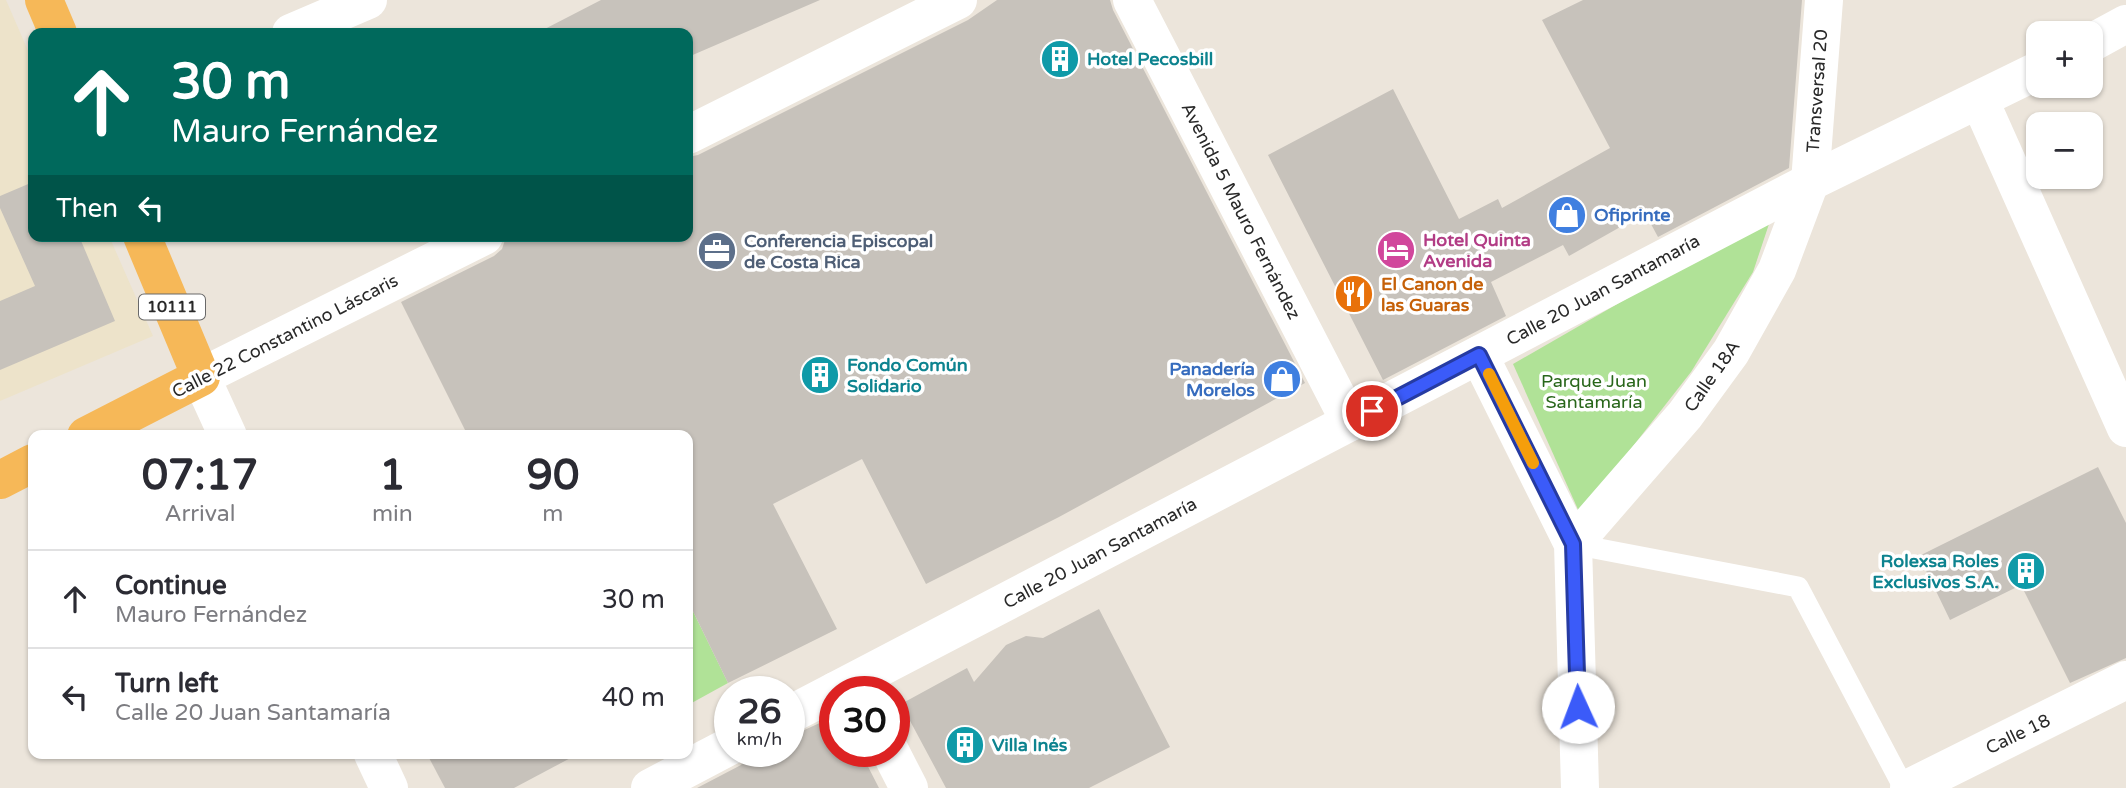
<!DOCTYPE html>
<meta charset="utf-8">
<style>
:root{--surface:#fff;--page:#f2f2f3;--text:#2b2b33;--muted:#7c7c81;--line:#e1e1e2}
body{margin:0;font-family:"Varela Round",sans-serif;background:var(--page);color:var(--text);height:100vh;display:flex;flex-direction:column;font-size:26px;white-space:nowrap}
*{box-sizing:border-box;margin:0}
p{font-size:23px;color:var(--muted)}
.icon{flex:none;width:38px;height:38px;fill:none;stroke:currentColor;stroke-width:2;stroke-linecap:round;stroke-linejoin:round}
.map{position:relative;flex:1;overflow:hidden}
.sheet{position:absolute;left:28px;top:430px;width:665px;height:329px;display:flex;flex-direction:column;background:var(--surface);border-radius:14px;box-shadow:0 2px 5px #0004}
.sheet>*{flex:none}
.banner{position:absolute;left:28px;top:28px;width:665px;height:214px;border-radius:14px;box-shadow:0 2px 5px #0004;background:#00695c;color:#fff;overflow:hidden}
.controls{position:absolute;left:2026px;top:21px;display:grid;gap:14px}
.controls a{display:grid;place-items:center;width:77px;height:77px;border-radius:14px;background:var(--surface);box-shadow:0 2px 5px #0004;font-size:35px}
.speed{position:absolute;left:714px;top:676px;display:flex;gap:14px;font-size:35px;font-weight:700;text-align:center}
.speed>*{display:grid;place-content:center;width:91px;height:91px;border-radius:50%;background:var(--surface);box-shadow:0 2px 5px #0004;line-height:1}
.speed small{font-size:18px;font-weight:400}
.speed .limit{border:10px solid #d22;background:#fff;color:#111}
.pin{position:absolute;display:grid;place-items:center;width:60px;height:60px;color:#fff;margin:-30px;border:4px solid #fff;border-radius:50%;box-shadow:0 2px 7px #0007}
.me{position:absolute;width:77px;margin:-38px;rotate:358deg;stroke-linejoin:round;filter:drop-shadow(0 0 5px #0008)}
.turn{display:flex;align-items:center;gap:24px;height:147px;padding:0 28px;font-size:32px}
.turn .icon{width:91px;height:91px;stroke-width:2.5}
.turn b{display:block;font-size:49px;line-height:60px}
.then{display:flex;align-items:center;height:66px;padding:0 28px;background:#0003;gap:14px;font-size:26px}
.eta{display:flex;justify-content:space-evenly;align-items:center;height:119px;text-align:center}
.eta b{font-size:42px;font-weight:700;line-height:49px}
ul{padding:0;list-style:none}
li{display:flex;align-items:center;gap:21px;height:98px;padding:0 28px;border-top:2px solid var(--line)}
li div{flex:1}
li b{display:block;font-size:26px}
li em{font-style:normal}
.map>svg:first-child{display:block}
.education{fill:#ede3ca}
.green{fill:#b0e297}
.building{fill:#c7c2bb}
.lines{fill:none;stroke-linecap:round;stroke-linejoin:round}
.service{stroke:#fff;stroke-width:21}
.minor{stroke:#fff;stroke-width:38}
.tertiary{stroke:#fff;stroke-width:38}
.trunk{stroke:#f6b858;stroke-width:38}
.route-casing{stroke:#263ba2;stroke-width:18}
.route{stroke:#3b5bf9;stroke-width:12}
.slow{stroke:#f59e0b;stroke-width:12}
.labels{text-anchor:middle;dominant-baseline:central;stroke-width:7;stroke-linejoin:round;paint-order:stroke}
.shield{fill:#fff;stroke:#696969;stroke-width:2}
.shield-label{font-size:16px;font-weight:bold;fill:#292929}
.culture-label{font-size:18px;font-weight:bold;fill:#0d838f;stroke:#fff;text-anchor:start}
.street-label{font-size:18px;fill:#292929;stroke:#fff}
.shop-label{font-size:18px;font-weight:bold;fill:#366cbe;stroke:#fff;text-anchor:start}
.hotel-label{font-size:18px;font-weight:bold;fill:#b23c85;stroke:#fff;text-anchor:start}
.service-label{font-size:18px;font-weight:bold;fill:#4e5e75;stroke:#fff;text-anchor:start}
.food-label{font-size:18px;font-weight:bold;fill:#c56008;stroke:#fff;text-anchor:start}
.park-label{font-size:18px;fill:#28661a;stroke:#fff}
</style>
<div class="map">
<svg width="2126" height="788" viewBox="0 0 2126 788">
<rect width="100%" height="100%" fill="#ece5db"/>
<path class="education" d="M0,0H6L33,62V236H109L153,336L0,401Z"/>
<g class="green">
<path d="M1772,215L1753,272L1691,372L1580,514L1513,364Z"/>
<path d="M688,601L728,683L688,705Z"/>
</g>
<g class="building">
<path d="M601,0H820L688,57V33H537Z"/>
<path d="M997,0H1110L1113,10L1305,383L1059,517L926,584L862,459L773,504L837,629L728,683L688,601V436H468L401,302L494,256L502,249L505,240L512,236H688V157L698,155L968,20Z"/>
<path d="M1583,0H1802L1789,168L1658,237L1645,213L1569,256L1563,245L1491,282L1506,316L1383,380L1268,155L1393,89L1459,219L1498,199L1502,208L1610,148L1542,20Z"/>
<path d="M33,182V236H79L115,321L0,370V301L35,286L0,208V196Z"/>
<path d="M2098,467L2126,523V658L2070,683L2021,585L1950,620L1919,556Z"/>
<path d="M1099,609L1170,747L1089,788H946L901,704L967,668L974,682L1006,645L1026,636L1043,638Z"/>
<path d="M835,716V751H860L879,788H697L741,765L751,751H789V737Z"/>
<path d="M427,754H578L514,788H445Z"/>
</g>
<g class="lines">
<path class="service" d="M1573,544L1798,587L1904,788"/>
<g class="minor">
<path d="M1132,0L1350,422"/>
<path d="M291,33L368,0"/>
<path d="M688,135L958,0"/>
<path d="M1479,355L1573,544L1580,788"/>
<path d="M228,436L201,377L484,236"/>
<path d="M1573,544L1685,415L1731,352L1777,270L1810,182L1824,0"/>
<path d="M890,751L909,788"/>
<path d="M373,754L389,788"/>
<path d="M1909,788L2126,680"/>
</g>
<g class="tertiary">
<path d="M2091,43L2126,24"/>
<path d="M1980,101L2126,428"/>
<path d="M835,691L1810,182L2039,70"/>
<path d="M789,715L835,691"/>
<path d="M650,788L730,746"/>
</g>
<g class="trunk">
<path d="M44,0L58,33"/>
<path d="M86,436L201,377L142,236"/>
<path d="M0,480L33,463"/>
</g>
</g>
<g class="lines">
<g class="route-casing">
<path id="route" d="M1372,411L1479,355L1573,544L1578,707"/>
</g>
<use href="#route" class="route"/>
<path class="slow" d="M1489,374L1533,463"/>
</g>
<defs>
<g id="building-disc" transform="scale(2.0125)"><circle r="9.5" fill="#0f9aa8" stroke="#fff"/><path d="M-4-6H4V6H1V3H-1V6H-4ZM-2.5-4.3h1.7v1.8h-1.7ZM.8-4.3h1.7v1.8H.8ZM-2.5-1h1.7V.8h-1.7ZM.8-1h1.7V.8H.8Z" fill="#fff"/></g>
<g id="shop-disc" transform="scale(2.0125)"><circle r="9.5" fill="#3f7fe0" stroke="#fff"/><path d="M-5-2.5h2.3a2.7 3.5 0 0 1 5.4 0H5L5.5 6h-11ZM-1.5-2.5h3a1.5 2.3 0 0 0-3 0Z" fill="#fff"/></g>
<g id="hotel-disc" transform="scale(2.0125)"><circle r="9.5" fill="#d1479c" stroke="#fff"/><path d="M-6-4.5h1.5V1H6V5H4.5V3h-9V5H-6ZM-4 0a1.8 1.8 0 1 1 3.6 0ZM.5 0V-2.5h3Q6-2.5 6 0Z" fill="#fff"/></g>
<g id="office-disc" transform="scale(2.0125)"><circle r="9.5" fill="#5c6f8a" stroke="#fff"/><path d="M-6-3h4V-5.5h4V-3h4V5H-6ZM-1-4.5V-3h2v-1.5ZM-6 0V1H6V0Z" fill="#fff"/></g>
<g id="restaurant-disc" transform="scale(2.0125)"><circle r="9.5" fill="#e8710a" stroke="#fff"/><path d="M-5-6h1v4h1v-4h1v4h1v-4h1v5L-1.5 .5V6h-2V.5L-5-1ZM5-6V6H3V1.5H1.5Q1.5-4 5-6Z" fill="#fff"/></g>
</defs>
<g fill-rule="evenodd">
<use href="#building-disc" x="1060" y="59"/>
<use href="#shop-disc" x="1567" y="215"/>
<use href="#hotel-disc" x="1396" y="250"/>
<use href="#office-disc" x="717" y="251"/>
<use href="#restaurant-disc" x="1354" y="294"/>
<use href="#building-disc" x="820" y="375"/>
<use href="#shop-disc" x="1282" y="379"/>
<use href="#building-disc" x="2026" y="571"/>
<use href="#building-disc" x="965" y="745"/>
</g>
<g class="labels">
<rect class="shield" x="139" y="294.5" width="66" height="25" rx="5"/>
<g class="shield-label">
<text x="172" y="307">10111</text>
</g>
<g class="culture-label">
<text x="1087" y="59">Hotel Pecosbill</text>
<text x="847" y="365">Fondo Común<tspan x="847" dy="21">Solidario</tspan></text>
<text x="1999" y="561" text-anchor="end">Rolexsa Roles<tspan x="1999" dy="21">Exclusivos S.A.</tspan></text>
<text x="992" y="745">Villa Inés</text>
</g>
<g class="street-label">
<text transform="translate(1817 91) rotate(-86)">Transversal 20</text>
<text transform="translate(1241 211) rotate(63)">Avenida 5 Mauro Fernández</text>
<text transform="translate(1603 290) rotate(-28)">Calle 20 Juan Santamaría</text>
<text transform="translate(285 336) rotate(-27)">Calle 22 Constantino Láscaris</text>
<text transform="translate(1712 376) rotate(-55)">Calle 18A</text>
<text transform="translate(1100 553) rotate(-28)">Calle 20 Juan Santamaría</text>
<text transform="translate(2018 734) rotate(-26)">Calle 18</text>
</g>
<g class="shop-label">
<text x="1594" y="215">Ofiprinte</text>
<text x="1255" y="369" text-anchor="end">Panadería<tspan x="1255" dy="21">Morelos</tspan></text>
</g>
<g class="hotel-label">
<text x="1423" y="240">Hotel Quinta<tspan x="1423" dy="21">Avenida</tspan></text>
</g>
<g class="service-label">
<text x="744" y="241">Conferencia Episcopal<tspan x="744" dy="21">de Costa Rica</tspan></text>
</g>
<g class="food-label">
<text x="1381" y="284">El Canon de<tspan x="1381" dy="21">las Guaras</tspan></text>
</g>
<g class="park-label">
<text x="1594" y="381">Parque Juan<tspan x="1594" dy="21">Santamaría</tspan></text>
</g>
</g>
</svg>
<div class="controls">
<a>+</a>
<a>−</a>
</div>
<div class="speed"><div>26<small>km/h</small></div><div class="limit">30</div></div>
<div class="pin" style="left:1372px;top:411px;background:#d93025"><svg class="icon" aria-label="arrive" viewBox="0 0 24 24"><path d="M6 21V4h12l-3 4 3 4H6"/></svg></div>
<svg class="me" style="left:1578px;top:707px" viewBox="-20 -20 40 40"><circle r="19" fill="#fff"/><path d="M0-13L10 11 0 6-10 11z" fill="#3b5bf9"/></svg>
<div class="banner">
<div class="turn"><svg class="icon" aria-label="ahead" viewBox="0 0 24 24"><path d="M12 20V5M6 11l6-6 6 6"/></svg><div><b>30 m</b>Mauro Fernández</div></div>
<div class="then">Then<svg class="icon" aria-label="left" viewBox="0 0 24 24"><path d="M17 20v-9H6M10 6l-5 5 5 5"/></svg></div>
</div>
<section class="sheet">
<div class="eta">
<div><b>07:17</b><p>Arrival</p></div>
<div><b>1</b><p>min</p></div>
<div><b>90</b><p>m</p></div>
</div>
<ul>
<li><svg class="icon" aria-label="ahead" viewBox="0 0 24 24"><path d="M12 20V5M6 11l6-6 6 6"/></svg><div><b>Continue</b><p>Mauro Fernández</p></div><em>30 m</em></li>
<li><svg class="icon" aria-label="left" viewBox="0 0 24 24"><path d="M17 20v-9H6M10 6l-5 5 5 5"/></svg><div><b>Turn left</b><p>Calle 20 Juan Santamaría</p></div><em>40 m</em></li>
</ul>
</section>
</div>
